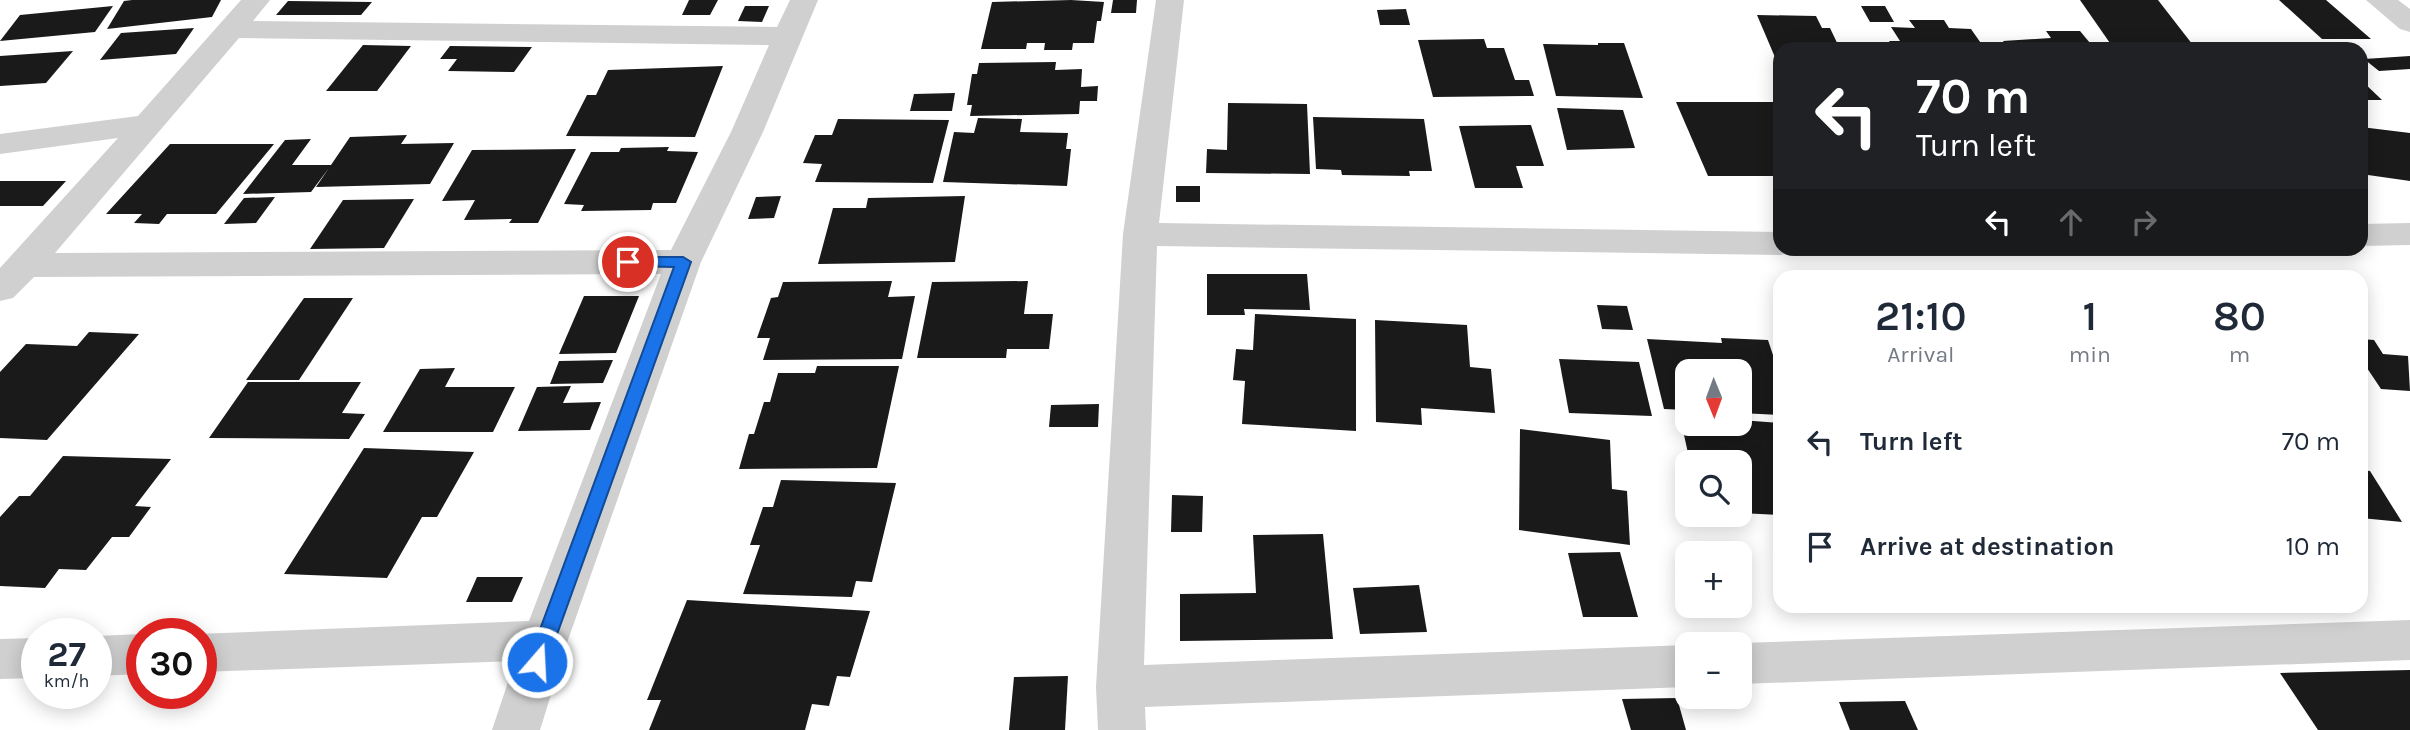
<!DOCTYPE html>
<meta charset="utf-8">
<style>
:root{--surface:#fff;--page:#f2f2f3;--text:#1f2937;--muted:#747a83}
body{margin:0;font-family:Karla,sans-serif;background:var(--page);color:var(--text);height:100vh;display:flex;flex-direction:column;font-size:26px;white-space:nowrap}
*{box-sizing:border-box;margin:0}
p{font-size:23px;color:var(--muted)}
.icon{flex:none;width:38px;height:38px;fill:none;stroke:currentColor;stroke-width:2;stroke-linecap:round;stroke-linejoin:round}
.map{position:relative;flex:1;overflow:hidden}
.details{position:absolute;left:1773px;top:270px;width:595px;height:343px;display:flex;flex-direction:column;background:var(--surface);border-radius:21px;box-shadow:0 4px 18px #0003}
.details>*{flex:none}
.guide{position:absolute;left:1773px;top:42px;width:595px;height:214px;border-radius:21px;box-shadow:0 4px 18px #0003;background:#202124;color:#fff;overflow:hidden}
.needle{width:46px;rotate:179deg}
.buttons{position:absolute;left:1675px;top:359px;display:grid;gap:14px}
.buttons a{display:grid;place-items:center;width:77px;height:77px;border-radius:14px;background:var(--surface);box-shadow:0 4px 18px #0003;font-size:35px}
.speed{position:absolute;left:21px;top:618px;display:flex;gap:14px;font-size:35px;font-weight:700;text-align:center}
.speed>*{display:grid;place-content:center;width:91px;height:91px;border-radius:50%;background:var(--surface);box-shadow:0 4px 18px #0003;line-height:1}
.speed small{font-size:18px;font-weight:400}
.speed .limit{border:10px solid #d22;background:#fff;color:#111}
.pin{position:absolute;display:grid;place-items:center;width:60px;height:60px;color:#fff;margin:-30px;border:4px solid #fff;border-radius:50%;box-shadow:0 2px 7px #0007}
.me{position:absolute;width:77px;margin:-38px;rotate:19deg;stroke-linejoin:round;filter:drop-shadow(0 0 5px #0008)}
.turn{display:flex;align-items:center;gap:24px;height:147px;padding:0 28px;font-size:32px}
.turn .icon{width:91px;height:91px;stroke-width:2.5}
.turn b{display:block;font-size:49px;line-height:60px}
.lanes{display:flex;align-items:center;height:66px;padding:0 28px;background:#0003;justify-content:center;gap:35px;direction:ltr}
.lanes .off{opacity:.35}
.eta{display:flex;justify-content:space-evenly;align-items:center;height:119px;text-align:center}
.eta b{font-size:42px;font-weight:600;line-height:49px}
ul{padding:0;list-style:none}
li{display:flex;align-items:center;gap:21px;height:105px;padding:0 28px}
li div{flex:1}
li b{display:block;font-size:26px}
li em{font-style:normal}
.map>svg:first-child{display:block}
.building{fill:#1a1a1a}
.lines{fill:none;stroke-linecap:round;stroke-linejoin:round}
.minor{fill:#d0d0d0;fill-rule:evenodd}
.route{fill:#1a73e8;stroke:#114b97;stroke-width:2}
</style>
<div class="map">
<svg width="2410" height="730" viewBox="0 0 2410 730">
<rect width="100%" height="100%" fill="#fff"/>
<g class="building">
<path d="M132,0H221L212,17L107,29L124,1Z"/>
<path d="M689,0H718L710,15H682Z"/>
<path d="M1071,0L1104,2L1101,21H1097L1094,43H1073L1072,50H1044L1045,43H1027L1026,49H981L992,2Z"/>
<path d="M1113,0H1137L1136,13H1111Z"/>
<path d="M2080,0H2158L2196,49L2112,46Z"/>
<path d="M2279,0H2326L2371,39H2322Z"/>
<path d="M288,1L372,2L361,15H276Z"/>
<path d="M113,6L95,32L0,41L20,15Z"/>
<path d="M745,6H769L762,22L738,21Z"/>
<path d="M1861,6H1885L1894,22H1870Z"/>
<path d="M1406,9L1410,25H1380L1377,10Z"/>
<path d="M1757,15L1816,16L1822,28H1830L1840,49H1780V69Z"/>
<path d="M1909,20H1944L1949,28L1971,29L1985,49H1895L1889,41H1900L1891,27L1915,28Z"/>
<path d="M194,28L176,54L100,60L121,33Z"/>
<path d="M2046,31H2080L2095,49H2009L2003,41L2051,38Z"/>
<path d="M1484,39L1487,48H1504L1515,80H1529L1534,96L1433,97L1418,40Z"/>
<path d="M1598,43H1624L1643,98L1556,96L1543,44L1598,45Z"/>
<path d="M363,45L411,46L377,91H326Z"/>
<path d="M450,46L532,47L514,72L448,71L457,59H440Z"/>
<path d="M73,51L46,83L0,86V56Z"/>
<path d="M2410,56V69L2379,71L2364,59Z"/>
<path d="M1056,62L1055,70L1082,69L1081,87L1098,86L1097,101H1080L1079,114L970,116L972,105H967L972,74H977L979,63Z"/>
<path d="M723,66L695,137L566,136L587,95H596L608,70Z"/>
<path d="M2361,80L2382,100H2361Z"/>
<path d="M955,93L952,111H910L914,94Z"/>
<path d="M1676,102H1776L1780,109V176H1708Z"/>
<path d="M1228,103L1307,104L1310,174L1206,173L1207,149L1227,150Z"/>
<path d="M1557,108L1623,110L1635,148L1567,150Z"/>
<path d="M1313,117L1424,119L1432,171H1409L1410,176L1342,175L1341,170L1316,169Z"/>
<path d="M978,118L1022,119L1020,132L1068,133L1066,149H1071L1067,186L943,182L954,132L974,133Z"/>
<path d="M838,119L949,120L933,183L815,182L822,164L803,163L815,135H832Z"/>
<path d="M1531,125L1544,166H1516L1523,188H1475L1459,126Z"/>
<path d="M2361,127L2410,133V181L2361,174Z"/>
<path d="M407,135L401,144L454,143L430,184L316,187L329,168L311,192L243,194L285,140L311,139L292,165H331L350,137Z"/>
<path d="M170,144H274L216,214H167L159,224L134,223L142,214H106Z"/>
<path d="M669,147L667,151L698,152L676,203H653L651,210L581,211L584,205L564,204L591,152H619L621,148Z"/>
<path d="M576,149L538,223H509L512,219L464,220L475,200L442,201L472,150Z"/>
<path d="M0,181H66L43,206H0Z"/>
<rect x="1176" y="186" width="24" height="16"/>
<path d="M781,196L774,218L748,219L756,197Z"/>
<path d="M965,196L955,262L818,264L833,208H866L868,198Z"/>
<path d="M275,197L256,223L224,224L244,198Z"/>
<path d="M414,199L384,248L310,249L343,200Z"/>
<path d="M1207,274H1307L1310,310L1244,309L1245,315H1207Z"/>
<path d="M892,281L888,297L915,296L902,359L763,360L770,338H757L771,298L778,297L783,282Z"/>
<path d="M1028,281L1024,314H1053L1049,349H1007L1006,358H917L932,282Z"/>
<path d="M584,296H639L616,353L559,354Z"/>
<path d="M304,298H353L299,380H246Z"/>
<path d="M1597,305L1627,306L1633,330L1602,329Z"/>
<path d="M1255,314L1356,319V431L1242,424L1245,381L1233,380L1236,349L1253,350Z"/>
<path d="M1375,320L1467,325L1470,367L1491,369L1495,413L1421,408L1422,425L1376,422Z"/>
<path d="M89,332L139,334L47,440L0,438V372L26,344L77,346Z"/>
<path d="M1721,338L1768,340L1780,376V415L1740,413V371H1687V410L1664,409L1647,339L1722,343Z"/>
<path d="M2361,339L2374,340L2383,354L2408,356L2410,391L2381,389L2361,359Z"/>
<path d="M1559,359L1639,362L1652,416L1569,413Z"/>
<path d="M613,360L603,383L550,384L559,361Z"/>
<path d="M817,366H899L877,468L739,469L749,434H754L764,402H770L778,373H815Z"/>
<path d="M455,368L445,387H515L493,432H383L420,369Z"/>
<path d="M248,382H361L342,413L365,414L349,439L209,438Z"/>
<path d="M571,386L563,403L601,402L590,430L518,431L537,387Z"/>
<path d="M1099,404L1098,427H1049L1051,405Z"/>
<path d="M1680,417H1687V424H1740V420L1780,423V515L1740,513V462H1690Z"/>
<path d="M1520,429L1610,440L1612,489L1627,491L1630,545L1519,530Z"/>
<path d="M364,448L474,452L437,517H422L387,578L284,574Z"/>
<path d="M63,456L171,459L135,506L151,507L129,537H112L86,570L59,569L45,588L0,586V517L19,496H30Z"/>
<path d="M2361,470L2370,471L2402,522L2361,518Z"/>
<path d="M781,480L896,483L872,582L856,581L852,597L743,594L760,545H750L763,507H773Z"/>
<path d="M1172,495L1203,496L1202,532H1171Z"/>
<path d="M1323,534L1333,639L1180,641V594L1256,593L1253,535Z"/>
<path d="M1620,552L1638,617H1583L1568,553Z"/>
<path d="M477,577H523L512,602H466Z"/>
<path d="M1419,585L1427,632L1360,634L1353,588Z"/>
<path d="M687,600L870,611L850,677L837,676L829,706L812,704L805,730H649L661,700H647Z"/>
<path d="M2410,670V730H2318L2280,673Z"/>
<path d="M1068,676L1065,730H1009L1014,677Z"/>
<path d="M1677,698L1686,730H1631L1622,699Z"/>
<path d="M1905,701L1918,730H1850L1839,702Z"/>
</g>
<g class="lines">
<g class="minor">
<path d="M241,0H270L253,21L777,27L790,0H818L763,132L701,262L568,640L540,730H492L515,661L201,672V634H196L529,621L661,274L34,277L13,298L0,301V268L118,138L0,154V134L138,116ZM239,38L769,45L731,132L671,250L55,253Z"/>
<path d="M1156,0H1184L1159,223L1780,232V248H1795L1792,252L1780,255L1157,246L1144,665L1687,645V687L1145,707L1146,730H1098L1096,687L1123,234Z"/>
<path d="M2366,0H2398L2410,9V32L2400,29Z"/>
<path d="M2410,223V245L2361,246V224Z"/>
<path d="M2410,620V660L1740,684V643Z"/>
<path d="M142,634V674L96,676V636Z"/>
<path d="M37,638V678L0,679V639Z"/>
</g>
</g>
<path class="route" d="M628,257H683L691,262L547,662L544,668L537,671L531,668L528,662L674,267L623,266L621,262Z"/>
</svg>
<div class="buttons">
<a><svg class="needle" viewBox="-14 -14 28 28"><path d="M0-13l5 13h-10z" fill="#e53935"/><path d="M0 13l5-13h-10z" fill="#747a83"/></svg></a>
<a><svg class="icon" aria-label="search" viewBox="0 0 24 24"><circle cx="10" cy="10" r="6"/><path d="M15 15l6 6"/></svg></a>
<a>+</a>
<a>−</a>
</div>
<div class="speed"><div>27<small>km/h</small></div><div class="limit">30</div></div>
<div class="pin" style="left:628px;top:262px;background:#d93025"><svg class="icon" aria-label="arrive" viewBox="0 0 24 24"><path d="M6 21V4h12l-3 4 3 4H6"/></svg></div>
<svg class="me" style="left:537px;top:662px" viewBox="-20 -20 40 40"><circle r="17" fill="#1a73e8" stroke="#fff" stroke-width="3"/><path d="M0-11L8 9 0 5-8 9z" fill="#fff"/></svg>
<div class="guide">
<div class="turn"><svg class="icon" aria-label="left" viewBox="0 0 24 24"><path d="M17 20v-9H6M10 6l-5 5 5 5"/></svg><div><b>70 m</b>Turn left</div></div>
<div class="lanes"><svg class="icon" aria-label="left" viewBox="0 0 24 24"><path d="M17 20v-9H6M10 6l-5 5 5 5"/></svg><svg class="icon off" aria-label="ahead" viewBox="0 0 24 24"><path d="M12 20V5M6 11l6-6 6 6"/></svg><svg class="icon off" aria-label="right" viewBox="0 0 24 24"><path d="M7 20v-9h11M14 6l5 5-5 5"/></svg></div>
</div>
<section class="details">
<div class="eta">
<div><b>21:10</b><p>Arrival</p></div>
<div><b>1</b><p>min</p></div>
<div><b>80</b><p>m</p></div>
</div>
<ul>
<li><svg class="icon" aria-label="left" viewBox="0 0 24 24"><path d="M17 20v-9H6M10 6l-5 5 5 5"/></svg><div><b>Turn left</b></div><em>70 m</em></li>
<li><svg class="icon" aria-label="arrive" viewBox="0 0 24 24"><path d="M6 21V4h12l-3 4 3 4H6"/></svg><div><b>Arrive at destination</b></div><em>10 m</em></li>
</ul>
</section>
</div>
